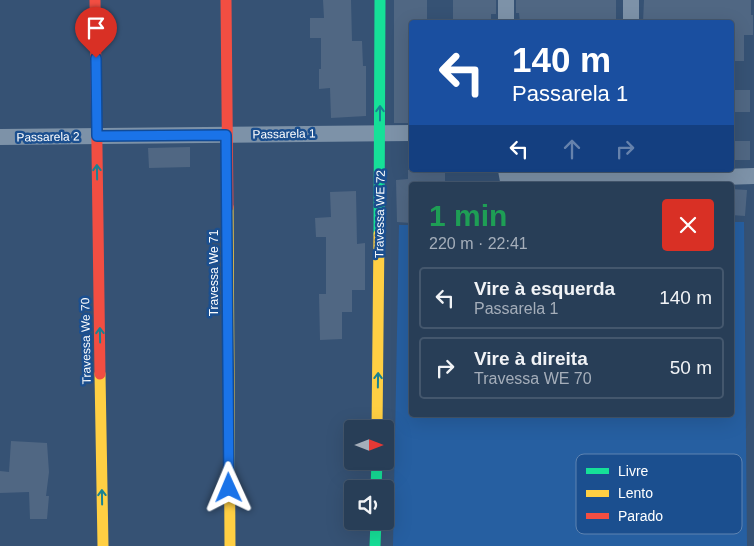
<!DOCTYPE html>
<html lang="pt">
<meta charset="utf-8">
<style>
:root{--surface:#283e57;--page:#30455d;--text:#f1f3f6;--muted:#a5aeba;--line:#44576d}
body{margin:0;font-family:Arial,sans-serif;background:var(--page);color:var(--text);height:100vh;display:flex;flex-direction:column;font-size:19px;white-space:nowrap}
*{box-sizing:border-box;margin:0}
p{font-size:16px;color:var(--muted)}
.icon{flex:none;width:28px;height:28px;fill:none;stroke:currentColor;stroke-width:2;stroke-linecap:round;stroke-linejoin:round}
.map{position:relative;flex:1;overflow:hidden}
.sheet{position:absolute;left:409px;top:182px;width:325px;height:235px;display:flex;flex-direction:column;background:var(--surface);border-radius:5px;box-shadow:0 5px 20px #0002,0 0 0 1px var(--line)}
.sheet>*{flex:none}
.guide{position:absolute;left:409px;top:20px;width:325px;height:152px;border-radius:5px;box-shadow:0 5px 20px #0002,0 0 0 1px var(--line);background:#1a4fa0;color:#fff;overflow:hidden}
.needle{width:32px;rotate:90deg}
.tools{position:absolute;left:344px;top:420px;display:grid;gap:10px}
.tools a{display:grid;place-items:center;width:50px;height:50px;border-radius:5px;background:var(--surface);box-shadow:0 5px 20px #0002,0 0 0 1px var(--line);font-size:25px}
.pin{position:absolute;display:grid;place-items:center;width:42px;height:42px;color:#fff;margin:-51px -21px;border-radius:50% 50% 50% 0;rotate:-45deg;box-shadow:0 0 5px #0007}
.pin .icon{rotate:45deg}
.me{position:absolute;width:55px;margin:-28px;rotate:359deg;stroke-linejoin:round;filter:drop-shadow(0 0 4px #0008)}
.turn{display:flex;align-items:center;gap:18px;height:105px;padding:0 20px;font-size:22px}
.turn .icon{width:65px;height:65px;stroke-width:2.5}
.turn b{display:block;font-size:35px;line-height:42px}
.lanes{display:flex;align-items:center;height:48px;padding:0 20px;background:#0003;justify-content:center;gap:25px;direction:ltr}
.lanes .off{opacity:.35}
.round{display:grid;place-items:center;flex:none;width:52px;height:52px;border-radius:5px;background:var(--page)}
.headline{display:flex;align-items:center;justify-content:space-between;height:85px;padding:0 20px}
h1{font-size:30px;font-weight:600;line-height:38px;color:#1e9e55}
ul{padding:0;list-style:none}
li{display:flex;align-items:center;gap:15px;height:62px;margin:0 10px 8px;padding:0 10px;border:2px solid var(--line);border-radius:5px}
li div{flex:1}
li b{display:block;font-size:19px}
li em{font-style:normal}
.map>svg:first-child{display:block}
.green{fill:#265fa1}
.building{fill:#506783}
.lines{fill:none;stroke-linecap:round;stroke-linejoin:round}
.street{stroke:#7d92a8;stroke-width:16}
.fast{stroke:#16e098;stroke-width:11}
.slow{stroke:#ffcf43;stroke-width:11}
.jam{stroke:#f24e42;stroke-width:11}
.oneway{stroke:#198292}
.route-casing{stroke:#114b97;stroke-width:12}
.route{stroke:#1a73e8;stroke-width:9}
.labels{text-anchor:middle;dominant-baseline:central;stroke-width:5;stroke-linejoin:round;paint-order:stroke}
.street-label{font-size:12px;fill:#fff;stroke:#1b4f8f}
.key{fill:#1b4f8f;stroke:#5f84b1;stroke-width:1}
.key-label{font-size:14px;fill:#fff}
</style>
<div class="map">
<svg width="754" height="546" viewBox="0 0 754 546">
<rect width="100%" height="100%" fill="#365274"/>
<path class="green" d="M731,222H744L747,546H393L399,225H411V415H731Z"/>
<g class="building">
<path d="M323,0H351L352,41H362L363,66H366V116L331,118L330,88L319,89V69H321V38H310V18H324Z"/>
<path d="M394,0H427V22H411V123H394Z"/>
<path d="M453,0H496V14H491V22H453Z"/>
<path d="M516,0H616V22H520L519,13H516Z"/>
<path d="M644,0H751V15H753V35H744V61H731V22H643Z"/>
<rect x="731" y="90" width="19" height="22"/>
<rect x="731" y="141" width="19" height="19"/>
<path d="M190,147V167L149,168L148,148Z"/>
<path d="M408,170H445V185H411V223L397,222L396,180L408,179Z"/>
<path d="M731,189L747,190L745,216L731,215Z"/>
<path d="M356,191L357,244L365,243V290H352V312H342V339L320,340L319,294H326V237H316L315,218L331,217L330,192Z"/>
<path d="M11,441L47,443L49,472L46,496H49L47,519H30L29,492L0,493V471L9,472Z"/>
</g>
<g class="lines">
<g class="street">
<path d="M506,0V22"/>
<path d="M631,0V22"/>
<path d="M0,137L411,133"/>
<path d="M506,170L508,181L632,180L754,176"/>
</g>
<g class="fast">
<path d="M379,234L380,0"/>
<path d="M376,489L377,461"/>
<path d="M375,546L376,521"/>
</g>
<g class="slow">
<path d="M228,207L230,546"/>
<path d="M100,374L103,546"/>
<path d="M377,429L379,234"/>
</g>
<g class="jam">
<path d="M95,0L100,374"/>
<path d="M226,0L228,207"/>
</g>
</g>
<defs><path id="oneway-shaft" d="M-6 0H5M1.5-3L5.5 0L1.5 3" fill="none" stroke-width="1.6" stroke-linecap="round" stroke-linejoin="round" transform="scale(1.25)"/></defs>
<g class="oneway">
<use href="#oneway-shaft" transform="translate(380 113) rotate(-90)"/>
<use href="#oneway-shaft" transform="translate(97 172) rotate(-91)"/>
<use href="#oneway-shaft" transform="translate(100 335) rotate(-91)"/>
<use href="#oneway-shaft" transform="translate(378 380) rotate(-89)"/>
<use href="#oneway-shaft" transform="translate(102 497) rotate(-91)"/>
</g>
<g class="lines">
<g class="route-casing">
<path id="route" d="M96,58L97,136L226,135L229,488"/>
</g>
<use href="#route" class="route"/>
</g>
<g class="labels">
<g class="street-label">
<text transform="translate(284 134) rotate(-1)">Passarela 1</text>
<text transform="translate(48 137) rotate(-1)">Passarela 2</text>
<text transform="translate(380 214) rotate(-89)">Travessa WE 72</text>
<text transform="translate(214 273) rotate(-90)">Travessa We 71</text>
<text transform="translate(86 341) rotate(-91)">Travessa We 70</text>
</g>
</g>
<rect x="576" y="454" width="166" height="80" rx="8" class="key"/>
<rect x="586" y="468" width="23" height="6" fill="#16e098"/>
<rect x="586" y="490" width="23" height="7" fill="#ffcf43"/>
<rect x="586" y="513" width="23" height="6" fill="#f24e42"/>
<g class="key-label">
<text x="618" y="476">Livre</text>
<text x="618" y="498">Lento</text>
<text x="618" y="521">Parado</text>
</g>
</svg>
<div class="tools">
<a><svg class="needle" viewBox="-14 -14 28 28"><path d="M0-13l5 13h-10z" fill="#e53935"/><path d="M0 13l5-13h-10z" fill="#a5aeba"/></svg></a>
<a><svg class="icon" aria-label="sound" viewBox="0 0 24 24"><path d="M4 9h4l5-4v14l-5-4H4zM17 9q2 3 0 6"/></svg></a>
</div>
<div class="pin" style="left:96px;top:58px;background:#d93025"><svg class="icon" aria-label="arrive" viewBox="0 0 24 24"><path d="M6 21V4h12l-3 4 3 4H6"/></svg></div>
<svg class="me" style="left:229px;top:488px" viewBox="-20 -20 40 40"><path d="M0-17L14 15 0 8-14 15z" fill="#1a73e8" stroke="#fff" stroke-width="4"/></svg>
<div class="guide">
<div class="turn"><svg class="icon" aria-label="left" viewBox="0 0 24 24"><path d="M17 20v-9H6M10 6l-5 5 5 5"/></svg><div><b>140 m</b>Passarela 1</div></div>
<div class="lanes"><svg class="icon" aria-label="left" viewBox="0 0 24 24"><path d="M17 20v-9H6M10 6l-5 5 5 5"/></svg><svg class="icon off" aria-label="ahead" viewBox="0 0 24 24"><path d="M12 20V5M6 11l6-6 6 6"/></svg><svg class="icon off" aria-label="right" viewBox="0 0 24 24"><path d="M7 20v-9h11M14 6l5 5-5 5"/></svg></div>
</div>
<section class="sheet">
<div class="headline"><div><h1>1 min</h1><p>220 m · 22:41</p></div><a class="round" style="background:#d93025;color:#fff"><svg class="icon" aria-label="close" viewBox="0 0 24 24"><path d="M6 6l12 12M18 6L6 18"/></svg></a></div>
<ul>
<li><svg class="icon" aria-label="left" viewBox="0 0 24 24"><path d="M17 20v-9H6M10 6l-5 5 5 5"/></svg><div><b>Vire à esquerda</b><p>Passarela 1</p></div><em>140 m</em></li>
<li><svg class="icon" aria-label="right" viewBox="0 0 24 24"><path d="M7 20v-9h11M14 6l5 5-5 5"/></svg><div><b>Vire à direita</b><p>Travessa WE 70</p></div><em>50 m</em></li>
</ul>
</section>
</div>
